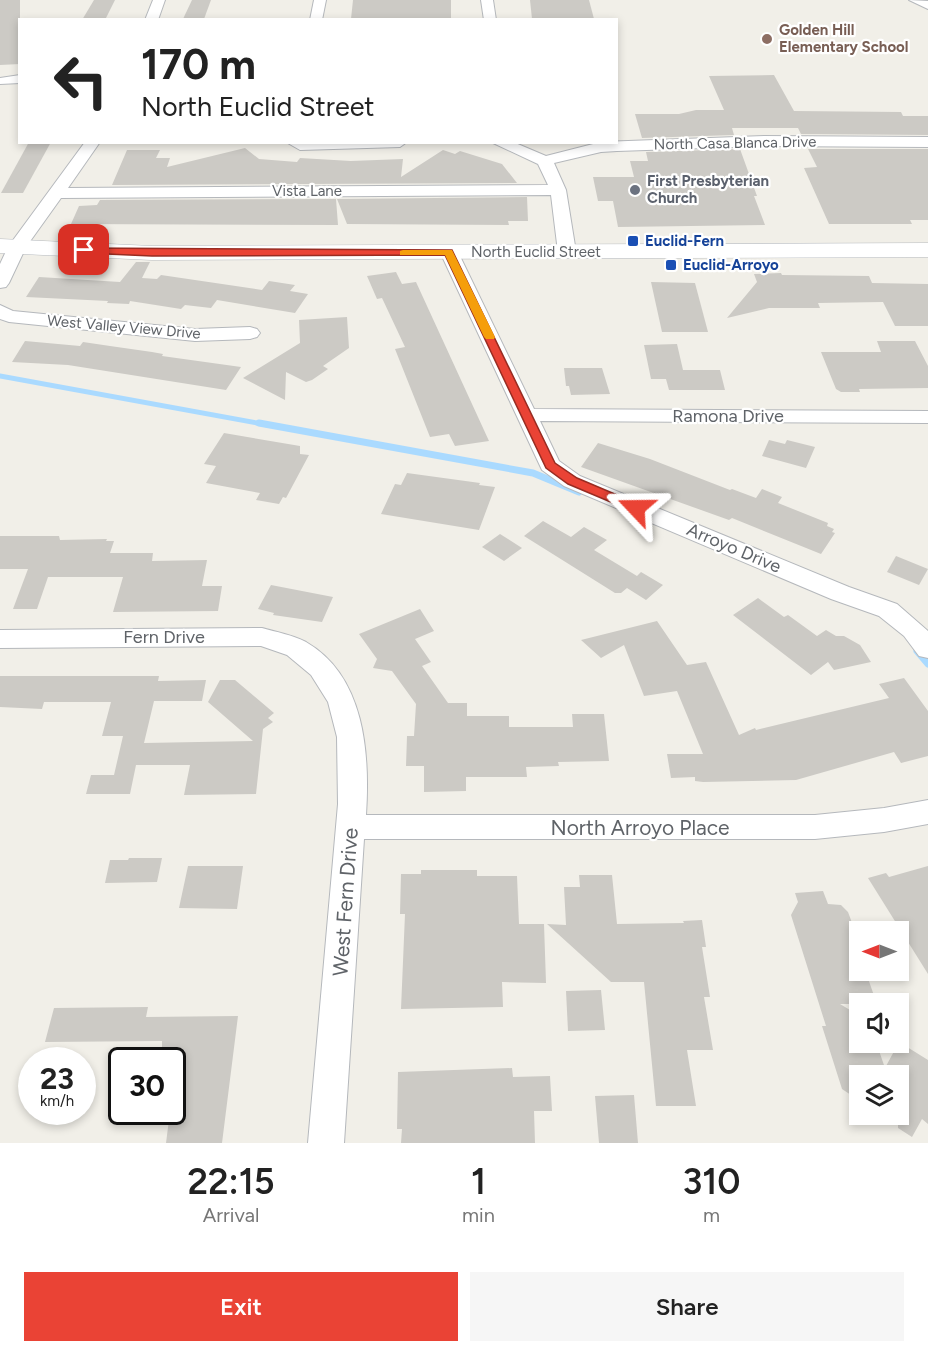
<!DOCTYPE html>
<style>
:root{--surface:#fff;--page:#f6f6f6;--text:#222;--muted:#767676;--accent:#ea4335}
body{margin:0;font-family:Figtree,sans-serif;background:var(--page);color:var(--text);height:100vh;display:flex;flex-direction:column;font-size:22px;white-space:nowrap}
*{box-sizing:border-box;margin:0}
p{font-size:20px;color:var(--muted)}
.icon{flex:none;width:33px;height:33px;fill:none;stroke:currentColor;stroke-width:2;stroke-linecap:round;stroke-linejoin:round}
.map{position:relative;height:1143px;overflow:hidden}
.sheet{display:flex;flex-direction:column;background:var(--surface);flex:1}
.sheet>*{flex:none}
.guide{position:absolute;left:18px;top:18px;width:600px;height:126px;border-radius:0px;box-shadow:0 3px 9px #0003;background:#fff;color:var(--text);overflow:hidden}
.needle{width:39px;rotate:270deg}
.fabs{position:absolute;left:849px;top:921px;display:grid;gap:12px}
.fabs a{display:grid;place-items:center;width:60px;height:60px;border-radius:0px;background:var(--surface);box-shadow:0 3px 9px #0003;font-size:30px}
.speed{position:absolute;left:18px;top:1047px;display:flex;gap:12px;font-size:30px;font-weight:700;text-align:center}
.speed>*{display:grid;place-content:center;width:78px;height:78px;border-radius:50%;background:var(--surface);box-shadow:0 3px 9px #0003;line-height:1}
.speed small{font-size:15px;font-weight:400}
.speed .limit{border:3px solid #111;border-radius:9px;background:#fff;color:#111}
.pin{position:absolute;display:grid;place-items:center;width:51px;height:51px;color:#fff;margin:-26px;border-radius:12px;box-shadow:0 3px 9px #0006}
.me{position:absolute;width:66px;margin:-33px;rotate:293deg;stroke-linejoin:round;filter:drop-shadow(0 0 4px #0008)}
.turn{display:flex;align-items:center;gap:21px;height:126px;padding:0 24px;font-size:27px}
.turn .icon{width:78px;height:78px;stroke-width:2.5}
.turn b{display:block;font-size:42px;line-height:51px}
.eta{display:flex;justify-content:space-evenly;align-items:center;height:102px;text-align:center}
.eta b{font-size:36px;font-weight:600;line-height:42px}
.cta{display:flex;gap:12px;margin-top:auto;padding:12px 24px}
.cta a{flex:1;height:69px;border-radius:0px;background:var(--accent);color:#fff;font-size:24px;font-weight:600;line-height:69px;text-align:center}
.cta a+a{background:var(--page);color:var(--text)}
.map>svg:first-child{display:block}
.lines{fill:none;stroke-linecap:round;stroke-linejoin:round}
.stream-far1{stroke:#aadaff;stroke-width:5}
.stream{stroke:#aadaff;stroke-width:7}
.building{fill:#cccac5}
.street-casing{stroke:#b5b8bc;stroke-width:2}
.secondary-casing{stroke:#b6babf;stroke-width:1}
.street{fill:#fff;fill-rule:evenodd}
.secondary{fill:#fff;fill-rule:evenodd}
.route{fill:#ea4335;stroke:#982c22;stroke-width:1.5}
.slow{fill:#f59e0b}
.education-dot{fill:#8d6e63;stroke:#fff;stroke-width:2}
.worship-dot{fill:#6b7280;stroke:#fff;stroke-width:2}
.transit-dot{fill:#1a4fb4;stroke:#fff;stroke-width:2}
.labels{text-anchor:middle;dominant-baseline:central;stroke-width:4.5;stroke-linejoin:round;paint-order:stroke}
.far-education-label{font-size:15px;font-weight:bold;fill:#785e54;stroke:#fff;text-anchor:start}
.far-street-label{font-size:15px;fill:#5f6368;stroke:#fff}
.far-worship-label{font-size:15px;font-weight:bold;fill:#5b616d;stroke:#fff;text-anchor:start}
.far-transit-label{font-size:15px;font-weight:bold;fill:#164399;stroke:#fff;text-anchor:start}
.street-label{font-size:18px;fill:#5f6368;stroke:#fff}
.near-street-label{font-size:21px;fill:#5f6368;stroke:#fff}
</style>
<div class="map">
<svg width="928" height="1143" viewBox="0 0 928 1143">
<rect width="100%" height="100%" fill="#f1efe8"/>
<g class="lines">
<path class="stream-far1" d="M0,376L268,425"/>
<g class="stream">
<path d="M259,423L533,473L579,492"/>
<path d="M917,651L928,664"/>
</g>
</g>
<g class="building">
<path d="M0,0H20V64L0,65Z"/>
<path d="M94,0H115L105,20H82Z"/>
<path d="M192,0H211L204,19H183Z"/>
<path d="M353,0H451V18L353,19H351Z"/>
<path d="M530,0H589L594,19H532Z"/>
<path d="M774,75L794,111L901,112L903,116H928V135L801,134L798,128H732L734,135L642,138L635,114H679L696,110H724L709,76Z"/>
<path d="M29,142H51L23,193H1Z"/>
<path d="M245,148L259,159L297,162L300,158L351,161L403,159L401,177L443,150L455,154L460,151L502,164L517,183L112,185L127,150H160L156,158H170L167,167Z"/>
<path d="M740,149L757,196H754L765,225L618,227L613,201H598L593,177H634L630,161H648L646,152Z"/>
<path d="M808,149H928V220H910L912,224H829L804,168L817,167Z"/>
<path d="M527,197L528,221H508L509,225L347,224L337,199Z"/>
<path d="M336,199L338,225L71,224L79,206L97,205L100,200Z"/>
<path d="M136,262H150L142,278L157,279L161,275L262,290L269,281L295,285L290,291L308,294L295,313L217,300L211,308L185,305L181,309L130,301L129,304L107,303L108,301L26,297L39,277L120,282Z"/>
<path d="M396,272L402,284L416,282L489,441L455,446L449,434L430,437L395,349L405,347L382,298L377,299L367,276Z"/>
<path d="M781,273L782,275L869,276L872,283L928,284V326H895L883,302L818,303L820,308H769L727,318L757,282L754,274Z"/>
<path d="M651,282L695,283L708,332H662Z"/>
<path d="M347,317L349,348L323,366L328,369L312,380L306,382L286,372L285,400L243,378L300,343L299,320Z"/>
<path d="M25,341L80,346L83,342L110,346L152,352L163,354L162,356L241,367L226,390L68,365L12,362Z"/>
<path d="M877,341H915L928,366V388L859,389L860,392H841L836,389L821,352H881Z"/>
<path d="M677,344L683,370H720L725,390H669L666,379H651L644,345Z"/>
<path d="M564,368H602L610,394L571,395L569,386H566Z"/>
<path d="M224,433L300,446V454L309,455L286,498L283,497L279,504L256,500L260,493L206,483L216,466L204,464Z"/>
<path d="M769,440L785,444L787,440L815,447L806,468L762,456Z"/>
<path d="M598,443L650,459L730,490L732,489L756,498L762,489L782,497L778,503L828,523L827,526L834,529L832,532L835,533L821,554L732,518L729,520L581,467Z"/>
<path d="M407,473L480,483L479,485L495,487L479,530L381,514L395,484L401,485Z"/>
<path d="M543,521L571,537L584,527L607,540L594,550L637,576L641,572L663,585L646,600L627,588L621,593H615L524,536Z"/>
<path d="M500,534L522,548L504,561L482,547Z"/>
<path d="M0,536H59L60,540L107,539L106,541H114L110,553H153L152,561L207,560L202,586H222L218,611L113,612L123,577H48L37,609H13L28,569H0Z"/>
<path d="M896,556L928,569L919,585L887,572Z"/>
<path d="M271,585L333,597L322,622L273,615L274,613L258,609Z"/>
<path d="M758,598L784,617L788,615L817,636L826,630L836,636H844L860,645L871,662L834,670L828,662L811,675L733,615Z"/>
<path d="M420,609L434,631L415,639L431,662L422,666L448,703H467V716H509V727H573L572,714H604L609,761L558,762L559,766L526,767L527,777H466V791L424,792V766H406L407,736H414L416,704L392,671L373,668L377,659L359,634Z"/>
<path d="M657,621L687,665L706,662L739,735L755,728L756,730L889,698L879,684L904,678L928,711V756L901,763L894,752L796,780L703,782L695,781V777L671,778L667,754H703L677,691L644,696L624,645L601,658L581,640Z"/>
<path d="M0,676H159L158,681L206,680L202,701H154L144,743L253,741L208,702L220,680H235L274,713L268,718L273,722L263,729L256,794L184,795L190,765H136L130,794H86L91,775H114L123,736H102L111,702H44L42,709L0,707Z"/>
<path d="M129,858H162L157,882L105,883L110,860H128Z"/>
<path d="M188,866H243L237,909L179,908Z"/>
<path d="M928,866V974L868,878L886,873L889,877Z"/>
<path d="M421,870H477V876H517L519,924H544L546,983L502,982L503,1007L401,1009L405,914H400L401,874H421Z"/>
<path d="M579,875H612L617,924L684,923L683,921L702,920L706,947H702L710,997H704L713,1050H687L696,1106H656L644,982H611L547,924L566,925L564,887H580Z"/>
<path d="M823,891L828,904L841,905L848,912L858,939H854L860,955V970H865L877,1004H840L860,1016V1042H876L885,1068L899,1042L928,1060V1124L922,1119L912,1137L898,1128V1076H860V1101L842,1089L822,1026H826L791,915L798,902L795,893Z"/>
<path d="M601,990L605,1030L568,1031L566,991Z"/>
<path d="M148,1007L146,1017L238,1016L222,1143H166L170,1112H172V1060H168L170,1049H162V1041L45,1042L54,1008Z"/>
<path d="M512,1068L513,1077L550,1076L552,1111H534L535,1143H401L402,1129H397L398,1072Z"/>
<path d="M634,1095L638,1143H599L595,1096Z"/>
</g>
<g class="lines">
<g class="street-casing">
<g id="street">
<path d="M153,0H165L158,20H145Z"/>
<path d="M314,0H326L322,20H310Z"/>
<path d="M481,0H493L496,20H484Z"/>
<path d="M909,0L928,1V9Z"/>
<path d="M20,75V83L0,84V78Z"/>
<path d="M764,136L928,137V147L764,146L617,151L601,152L554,163L566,190L576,252L573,256H561L558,252L551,195L61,198L26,247L9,283L6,287L0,288V264L8,247L85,142H100L68,188L548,185L538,164L491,142H513L546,156L601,142Z"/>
<path d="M286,142H407L400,147L300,150Z"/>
<path d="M449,247L455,248L458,252L534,409L928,411V423L540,421L559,461L580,476L849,587L897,604L928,631V658L919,656L904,636L879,616L831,599L564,486L542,470L440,252L443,248Z"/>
<path d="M0,305L13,311L195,329L250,327L257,329L260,333L257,337L250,339L195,341L9,322L0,319Z"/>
<path d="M262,628C276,632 293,635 306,642C365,676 370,754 366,815H815L884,808L928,800V824L884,832L815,839H364L344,1143H308L338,804L337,737L328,702L311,675L287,655L261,646L0,648V630Z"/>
</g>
</g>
<g class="secondary-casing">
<path id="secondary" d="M0,239L152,246L928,243V257L152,260L0,253Z"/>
</g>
<use href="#street" class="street"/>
<use href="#secondary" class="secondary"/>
</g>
<path class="route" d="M80,248L452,250L555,463L577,478L641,505L643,508L636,512L632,511L568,484L546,468L445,255L152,256L84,253H80Z"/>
<path class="slow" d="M403,250H452L495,337L494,339H486L484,337L445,255H400V251Z"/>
<circle class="education-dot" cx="767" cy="39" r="6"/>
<circle class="worship-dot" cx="635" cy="190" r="6"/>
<g class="transit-dot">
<rect x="627" y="235" width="12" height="12" rx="3"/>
<rect x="665" y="259" width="12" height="12" rx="3"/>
</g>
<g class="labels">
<g class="far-education-label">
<text x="779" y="30">Golden Hill<tspan x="779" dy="17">Elementary School</tspan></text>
</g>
<g class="far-street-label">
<text transform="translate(735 143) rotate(-1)">North Casa Blanca Drive</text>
<text x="307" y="191">Vista Lane</text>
<text x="536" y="252">North Euclid Street</text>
<text transform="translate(124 327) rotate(5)">West Valley View Drive</text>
</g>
<g class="far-worship-label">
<text x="647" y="181">First Presbyterian<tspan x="647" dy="17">Church</tspan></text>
</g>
<g class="far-transit-label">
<text x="645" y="241">Euclid-Fern</text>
<text x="683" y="265">Euclid-Arroyo</text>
</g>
<g class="street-label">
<text x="728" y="416">Ramona Drive</text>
<text transform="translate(734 548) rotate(23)">Arroyo Drive</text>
<text x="164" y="637">Fern Drive</text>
</g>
<g class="near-street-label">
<text x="640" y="827">North Arroyo Place</text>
<text transform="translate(345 902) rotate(-86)">West Fern Drive</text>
</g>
</g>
</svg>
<div class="fabs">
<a><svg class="needle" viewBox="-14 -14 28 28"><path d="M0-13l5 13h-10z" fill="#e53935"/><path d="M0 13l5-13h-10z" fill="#767676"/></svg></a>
<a><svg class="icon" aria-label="sound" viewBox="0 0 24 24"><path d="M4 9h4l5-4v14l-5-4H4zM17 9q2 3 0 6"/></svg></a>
<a><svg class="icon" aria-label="layers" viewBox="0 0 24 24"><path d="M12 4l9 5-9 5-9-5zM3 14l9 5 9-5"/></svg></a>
</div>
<div class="speed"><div>23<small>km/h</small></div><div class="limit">30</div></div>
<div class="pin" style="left:84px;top:250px;background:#d93025"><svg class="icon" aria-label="arrive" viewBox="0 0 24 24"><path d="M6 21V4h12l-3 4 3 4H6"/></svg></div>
<svg class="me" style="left:636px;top:508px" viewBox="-20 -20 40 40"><path d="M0-17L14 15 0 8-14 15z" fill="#ea4335" stroke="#fff" stroke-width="4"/></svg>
<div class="guide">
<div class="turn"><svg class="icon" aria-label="left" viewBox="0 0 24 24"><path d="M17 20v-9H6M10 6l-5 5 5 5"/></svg><div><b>170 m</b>North Euclid Street</div></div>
</div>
</div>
<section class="sheet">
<div class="eta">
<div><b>22:15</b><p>Arrival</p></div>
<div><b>1</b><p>min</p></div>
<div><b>310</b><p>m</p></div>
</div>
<div class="cta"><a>Exit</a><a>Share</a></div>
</section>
